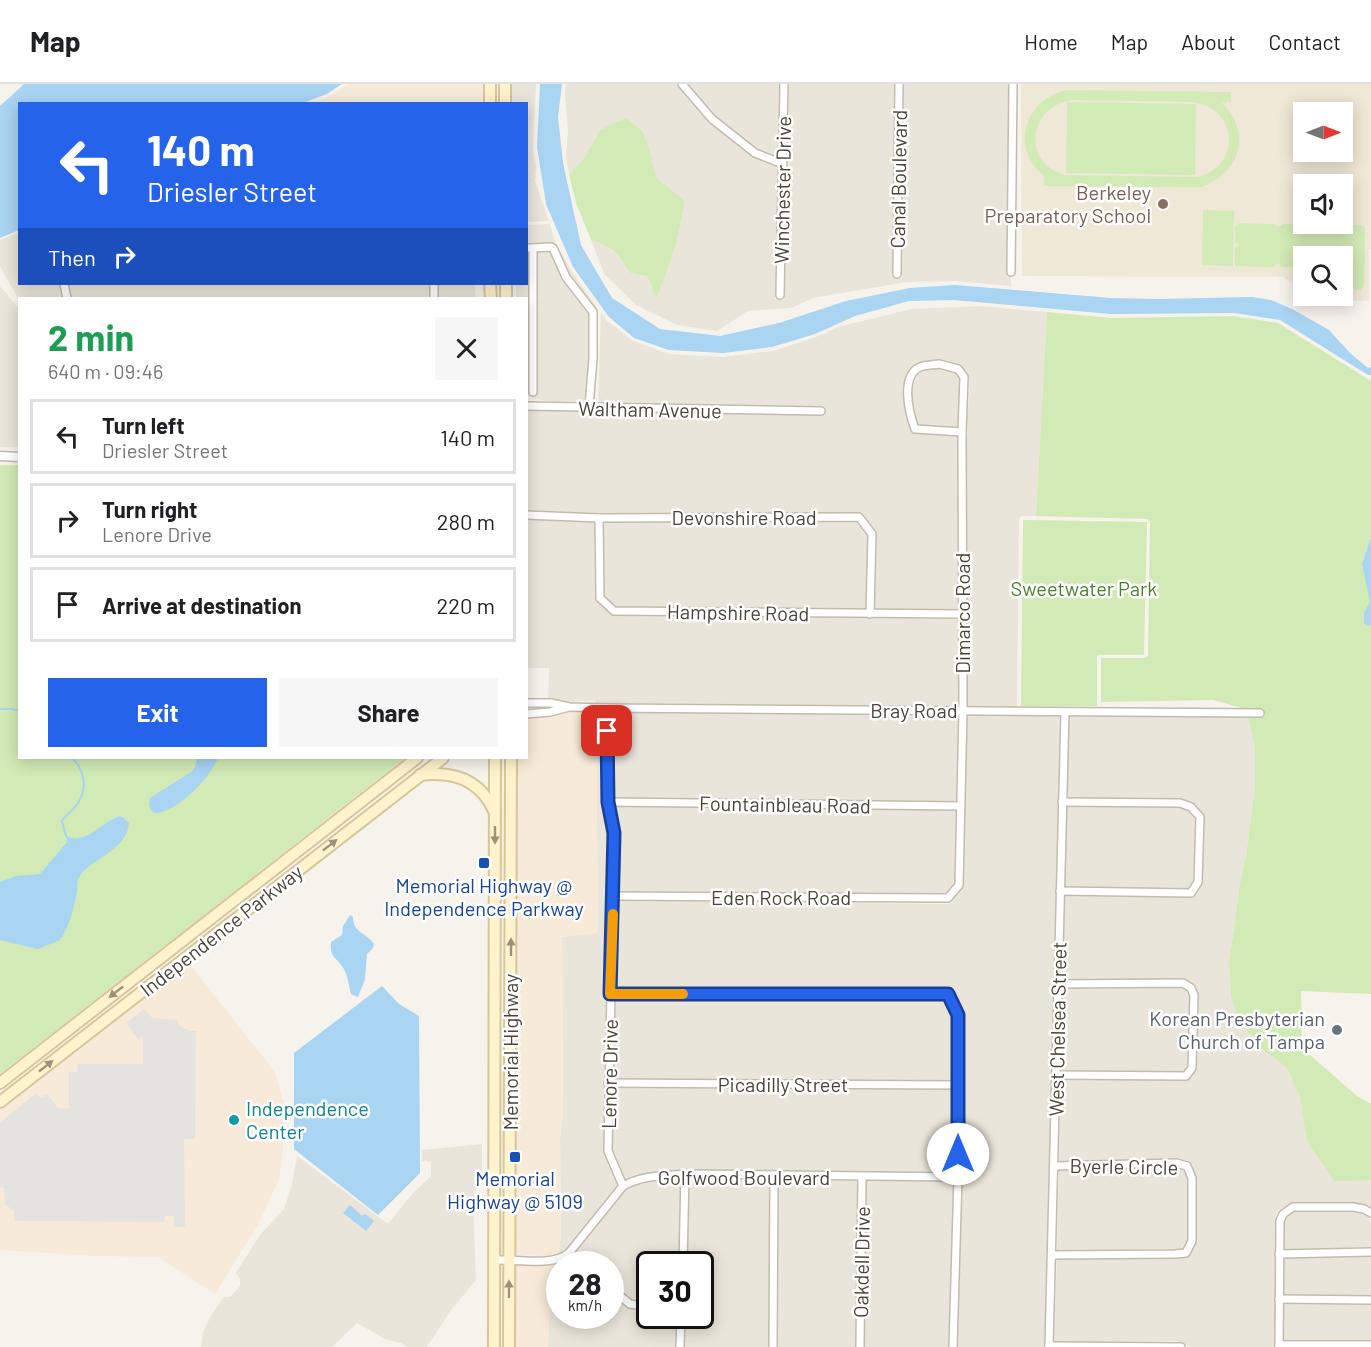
<!DOCTYPE html>
<meta charset="utf-8">
<style>
:root{--surface:#fff;--page:#f6f6f6;--text:#202124;--muted:#757577;--line:#e0e0e0;--accent:#2563eb}
body{margin:0;font-family:Barlow,sans-serif;background:var(--page);color:var(--text);height:100vh;display:flex;flex-direction:column;font-size:22px;white-space:nowrap}
*{box-sizing:border-box;margin:0}
p{font-size:20px;color:var(--muted)}
.icon{flex:none;width:33px;height:33px;fill:none;stroke:currentColor;stroke-width:2;stroke-linecap:round;stroke-linejoin:round}
.map{position:relative;flex:1;overflow:hidden}
.sheet{position:absolute;left:18px;top:213px;width:510px;height:462px;display:flex;flex-direction:column;background:var(--surface);border-radius:0px;box-shadow:0 3px 15px #0003}
.sheet>*{flex:none}
.top-card{position:absolute;left:18px;top:18px;width:510px;height:183px;border-radius:0px;box-shadow:0 3px 15px #0003;background:#2563eb;color:#fff;overflow:hidden}
.needle{width:39px;rotate:90deg}
.tools{position:absolute;left:1293px;top:18px;display:grid;gap:12px}
.tools a{display:grid;place-items:center;width:60px;height:60px;border-radius:0px;background:var(--surface);box-shadow:0 3px 15px #0003;font-size:30px}
.speed{position:absolute;left:546px;top:1167px;display:flex;gap:12px;font-size:30px;font-weight:700;text-align:center}
.speed>*{display:grid;place-content:center;width:78px;height:78px;border-radius:50%;background:var(--surface);box-shadow:0 3px 15px #0003;line-height:1}
.speed small{font-size:15px;font-weight:400}
.speed .limit{border:3px solid #111;border-radius:9px;background:#fff;color:#111}
.pin{position:absolute;display:grid;place-items:center;width:51px;height:51px;color:#fff;margin:-26px;border-radius:12px;box-shadow:0 3px 9px #0006}
.me{position:absolute;width:66px;margin:-33px;rotate:0deg;stroke-linejoin:round;filter:drop-shadow(0 0 4px #0008)}
.turn{display:flex;align-items:center;gap:21px;height:126px;padding:0 30px;font-size:27px}
.turn .icon{width:78px;height:78px;stroke-width:2.5}
.turn b{display:block;font-size:42px;line-height:51px}
.then{display:flex;align-items:center;height:57px;padding:0 30px;background:#0003;gap:12px;font-size:22px}
.round{display:grid;place-items:center;flex:none;width:63px;height:63px;border-radius:0px;background:var(--page)}
.headline{display:flex;align-items:center;justify-content:space-between;height:102px;padding:0 30px}
h1{font-size:36px;font-weight:700;line-height:45px;color:#1e9e55}
.cta{display:flex;gap:12px;margin-top:auto;padding:12px 30px}
.cta a{flex:1;height:69px;border-radius:0px;background:var(--accent);color:#fff;font-size:24px;font-weight:700;line-height:69px;text-align:center}
.cta a+a{background:var(--page);color:var(--text)}
ul{padding:0;list-style:none}
li{display:flex;align-items:center;gap:18px;height:75px;margin:0 12px 9px;padding:0 18px;border:3px solid var(--line);border-radius:0px}
li div{flex:1}
li b{display:block;font-size:22px}
li em{font-style:normal}
header{display:flex;align-items:center;gap:36px;box-sizing:border-box;height:84px;padding:0 30px;background:var(--surface);border-bottom:2px solid var(--line)}
header strong{font-size:28px}
nav{display:flex;gap:33px;margin-inline-start:auto;font-size:21px}
.map>svg:first-child{display:block}
.residential{fill:#eae5da}
.commercial{fill:#f7ead8}
.education{fill:#efe8d6;fill-rule:evenodd}
.green{fill:#d2eab5;fill-rule:evenodd}
.parking{fill:#e5e3e0}
.water{fill:#a9d4f2}
.lines{fill:none;stroke-linecap:round;stroke-linejoin:round}
.stream{stroke:#a9d4f2;stroke-width:2}
.minor-casing{stroke:#c2bbae;stroke-width:10}
.tertiary-casing{stroke:#c2bbae;stroke-width:11}
.secondary-casing{stroke:#d6c79b;stroke-width:14}
.minor{stroke:#fff;stroke-width:7}
.tertiary{stroke:#fff;stroke-width:8}
.secondary{stroke:#fff3cd;stroke-width:10}
.oneway{fill:#9c937c}
.route-casing{stroke:#184099;stroke-width:15}
.route{stroke:#2563eb;stroke-width:10}
.slow{stroke:#f59e0b;stroke-width:10}
.education-dot{fill:#8d6e63;stroke:#fff;stroke-width:2}
.transit-dot{fill:#1a4fb4;stroke:#fff;stroke-width:2}
.worship-dot{fill:#6b7280;stroke:#fff;stroke-width:2}
.culture-dot{fill:#0f9aa8;stroke:#fff;stroke-width:2}
.labels{text-anchor:middle;dominant-baseline:central;stroke-width:5;stroke-linejoin:round;paint-order:stroke}
.street-label{font-size:20px;fill:#4b4439;stroke:#fff}
.education-label{font-size:20px;fill:#785e54;stroke:#fff;text-anchor:end}
.park-label{font-size:20px;fill:#4a7f2a;stroke:#fff}
.transit-label{font-size:20px;fill:#164399;stroke:#fff}
.worship-label{font-size:20px;fill:#5b616d;stroke:#fff;text-anchor:end}
.culture-label{font-size:20px;fill:#0d838f;stroke:#fff;text-anchor:start}
</style>
<header>
<strong>Map</strong>
<nav><a>Home</a><a>Map</a><a>About</a><a>Contact</a></nav>
</header>
<div class="map">
<svg width="1371" height="1263" viewBox="0 0 1371 1263">
<rect width="100%" height="100%" fill="#f6f3ec"/>
<g class="residential">
<path d="M510,0H536L533,63L536,82L535,97L549,137L527,138L526,20H510Z"/>
<path d="M566,0H676L709,39L752,72L778,83L775,215L784,216L789,78V0H894L893,194H902L904,0H1009L1007,192H1011V202L956,197L906,198L813,214L791,224L748,227L717,247L677,241L636,221L604,190L591,156L606,160L618,172L630,189L647,192L657,213L676,161L685,117L600,46L583,76L569,90L566,72L568,47L565,11Z"/>
<path d="M687,0H779L778,74L758,66L716,33Z"/>
<path d="M550,140L555,158L572,188L597,224L595,317H545L527,312L526,214H516V200H526L527,141Z"/>
<path d="M19,148L20,200H475V214H20L19,216L0,182V156Z"/>
<path d="M0,202L19,225V363H0Z"/>
<path d="M980,222L1047,228L1036,432H1021L1019,436L1017,623L967,622L966,348L970,304L968,291L959,281L940,276L919,279L910,286L903,303L905,330L911,346L915,349L957,352L958,526H875L877,450L863,431L860,429L599,430L527,427V326L825,331V323L598,320L601,229L606,236L633,257L669,270L723,273L773,267L816,253L838,243L911,225Z"/>
<path d="M939,284L955,289L960,294L958,344L918,341L914,329L912,303L918,290L922,287Z"/>
<path d="M527,435L594,438L595,514L614,531L958,535V622L596,619L595,616L568,618L548,615L549,584H527Z"/>
<path d="M857,437L868,451L866,526L616,523L604,512V438Z"/>
<path d="M596,627L601,628L603,721L610,749L604,1067L618,1101L565,1166L558,1171L561,1151L560,1054L563,1029L562,853L598,849Z"/>
<path d="M611,628L958,630L956,718L613,714Z"/>
<path d="M967,631L1060,632L1045,1263H957L963,1097V931L952,906H615L618,817L948,820L952,818L964,801Z"/>
<path d="M1069,632L1248,633L1255,665V702L1246,772L1240,799L1229,880L1231,913L1239,937L1261,964L1287,984L1300,1013L1308,1057L1334,1096H1371V1125L1353,1119H1293L1280,1125L1276,1128L1275,1263H1191L1176,1257L1054,1258L1057,1175L1186,1173L1190,1171L1196,1157L1197,1094L1192,1081L1189,1078L1176,1075L1059,1077L1061,995L1177,996L1190,994L1197,984L1199,912L1194,900L1183,895L1062,896L1065,812L1191,813L1202,798L1204,733L1195,720L1180,715L1067,714Z"/>
<path d="M614,722L956,726L954,800L945,810L618,808L619,749Z"/>
<path d="M1067,722L1179,723L1188,726L1195,735L1193,797L1188,805L1065,803Z"/>
<path d="M1181,903L1187,907L1190,912L1187,983L1184,988L1061,987L1062,904Z"/>
<path d="M615,914H945L953,932V997L613,995Z"/>
<path d="M613,1003L953,1005L954,1089L681,1086L648,1089L634,1091L625,1096L613,1067Z"/>
<path d="M482,1060V1094L473,1112L476,1196L451,1226L427,1263H407L401,1259L385,1255L357,1239L332,1263H201L203,1248L212,1230L224,1213H230L240,1202V1195L236,1189L260,1151L284,1125L292,1100L297,1072L388,1140L414,1108L431,1092V1078L422,1077V1066Z"/>
<path d="M1176,1083L1184,1086L1187,1095V1156L1183,1165L1057,1166L1059,1086Z"/>
<path d="M681,1095L678,1180H650L649,1219L632,1216L611,1198L610,1180H590L575,1168L626,1105L637,1099Z"/>
<path d="M690,1095H769V1263H685L686,1232H700V1180H687Z"/>
<path d="M779,1095L858,1097L855,1263H778Z"/>
<path d="M867,1097H954L948,1263H864Z"/>
<path d="M1295,1127H1352L1362,1129L1368,1133L1371,1140V1163L1284,1166V1138L1286,1132Z"/>
<path d="M1371,1172V1212L1284,1211V1174Z"/>
<path d="M569,1174L576,1180H560V1232H610L611,1209L628,1224L649,1227L650,1232H676V1263H548L551,1185L553,1180L564,1178Z"/>
<path d="M1284,1219L1371,1220V1257H1284Z"/>
</g>
<g class="commercial">
<path d="M348,0H485V19L312,20L329,13Z"/>
<path d="M569,627H596L598,849L562,853L563,1029L560,1054L561,1151L557,1172L514,1171L516,674H526L527,634L550,632Z"/>
<path d="M188,878L275,988L284,1020L283,1065L279,1095L258,1141L215,1210L158,1173L95,1172L0,1166V1024Z"/>
<path d="M514,1180H553L551,1185L548,1263H514Z"/>
</g>
<path class="education" d="M1021,0H1371V165L1369,166V217L1319,216L1312,212H1342V172H1304L1303,206L1283,193L1022,192ZM1304,28H1342V68H1304ZM1304,100H1342V140H1304Z"/>
<g class="green">
<path d="M1066,6L1231,8V18L1222,19C1253,50 1240,88 1202,103L1044,102V92C1009,64 1025,16 1066,6ZM1071,16L1192,18C1238,23 1243,82 1197,93L1064,91C1022,77 1028,24 1071,16Z"/>
<path d="M1067,18L1196,20L1195,91L1066,89Z"/>
<path d="M626,34L643,48L650,68L656,93L685,117L676,161L657,214L647,192L630,189C617,170 614,162 591,156L576,119L569,90L583,76L600,46Z"/>
<path d="M1203,126L1234,127L1233,182L1202,181Z"/>
<path d="M1239,139L1274,140L1278,143L1283,140H1318L1322,144L1326,140L1361,141L1365,144L1364,202L1360,206H1343L1342,172H1304L1303,183H1282L1278,179L1273,183L1235,182V164L1239,161L1235,157V143Z"/>
<path d="M1047,228L1111,234L1233,232L1278,239L1371,297V453L1362,480L1371,518L1364,529V540L1371,542V910L1301,907L1302,964L1357,1012L1371,1020V1096L1334,1097L1307,1057L1300,1013L1287,984L1261,964L1239,937L1231,913L1229,880L1240,799L1246,772L1255,702V665L1248,633H1264V625L1242,624L1213,616L1101,618V574H1144L1148,572L1150,437L1147,435L1036,432Z"/>
<path d="M0,381H19L20,674H405L0,990Z"/>
<path d="M1023,436L1147,438L1144,571H1097V622H1021Z"/>
</g>
<path class="parking" d="M144,925L152,934L178,936V941L190,947H196L195,1055H184L185,1143H174V1132H165L164,1138L14,1137V1126L5,1121L4,1104L0,1103V1039L36,1009L41,1014L47,1010L58,1024L69,1025V988H77L78,980H143V952L138,955L126,939Z"/>
<g class="water">
<path d="M24,0H342L327,10L303,19L20,20L19,146L0,154V22Z"/>
<path d="M540,0H562L558,33L563,79L581,161L612,214L660,245L720,252L779,239L846,217L910,204L955,201L1110,214L1158,215L1252,213L1271,216L1292,225L1329,246L1350,269L1368,284L1371,283V291H1368L1280,236L1234,229L1111,230L954,216L909,217L855,232L815,250L772,263L723,269L669,266L634,254L609,233L573,183L546,120L537,63Z"/>
<path d="M1371,453V542L1364,540V529L1370,518L1362,480Z"/>
<path d="M197,674H218C210,694 177,729 154,729C149,724 148,721 150,714L191,688L195,683Z"/>
<path d="M120,732L124,734L129,739C127,765 97,772 82,789C76,796 78,799 77,807C74,823 70,842 60,856L38,865L0,856V798L16,792L40,790L67,758L66,752C86,762 101,738 120,732Z"/>
<path d="M350,831L353,833C353,849 366,848 374,860L373,864L367,870L365,895L358,913L351,910C349,903 348,894 345,887C339,874 329,875 331,858L342,851L343,842Z"/>
<path d="M382,902L399,920L419,932L420,1089L378,1131L294,1065V969Z"/>
<path d="M350,1121L362,1132L365,1130L374,1137L366,1147L343,1129Z"/>
</g>
<g class="lines">
<g class="stream">
<path d="M0,625H12L20,627"/>
<path d="M66,752L62,737C66,730 74,726 78,719C88,704 84,685 72,674"/>
</g>
<g class="minor-casing">
<g id="minor">
<path d="M682,0L712,35L755,69L783,80"/>
<path d="M526,164H533V308"/>
<path d="M533,164L550,163L553,164L566,193L593,228V274L589,323"/>
<path d="M1011,188L1013,0"/>
<path d="M897,190L899,0"/>
<path d="M64,200L67,214"/>
<path d="M434,200V214"/>
<path d="M780,211L784,0"/>
<path d="M939,280L958,285L964,293L962,348L915,345C909,329 900,292 920,283C925,281 933,281 939,280Z"/>
<path d="M526,322L821,327"/>
<path d="M526,431L599,434L859,433L872,450L870,530"/>
<path d="M599,434L600,514L614,527L962,530"/>
<path d="M526,619H551L569,623L606,624L1260,629"/>
<path d="M606,624L608,718L614,749L608,1067L623,1102"/>
<path d="M526,630L550,628L569,623"/>
<path d="M608,718L961,722"/>
<path d="M1060,807L1191,809L1198,798L1200,733L1191,723L1180,719L1062,718"/>
<path d="M613,812L948,814L959,801L963,626L962,348"/>
<path d="M610,910H948L958,931V1093L953,1263"/>
<path d="M1056,991L1186,992L1192,984L1194,911L1191,904L1183,899L1057,900"/>
<path d="M608,999L958,1001"/>
<path d="M569,1169L583,1180"/>
<path d="M1279,1170L1371,1168"/>
<path d="M1052,1171L1175,1170L1186,1169L1192,1157V1094L1187,1082L1176,1079L1054,1082"/>
<path d="M494,1176C515,1175 553,1183 569,1169L623,1102C642,1091 663,1092 685,1090L958,1093"/>
<path d="M683,1180L685,1090"/>
<path d="M610,1204L630,1220L650,1223"/>
<path d="M1279,1215L1371,1216"/>
<path d="M1279,1261H1371"/>
<path d="M1049,1262L1181,1263"/>
<path d="M680,1263L681,1232"/>
<path d="M773,1263L774,1091"/>
<path d="M860,1263L862,1093"/>
<path d="M1049,1263L1065,628"/>
<path d="M1279,1263L1280,1137L1283,1130L1293,1123H1353L1364,1125L1371,1129"/>
</g>
</g>
<g class="tertiary-casing">
<path id="tertiary" d="M0,372L20,373"/>
</g>
<g class="secondary-casing">
<g id="secondary">
<path d="M490,0V20"/>
<path d="M505,20V0"/>
<path d="M490,200L491,214"/>
<path d="M506,200V214"/>
<path d="M420,691C452,687 480,695 494,727"/>
<path d="M0,999L417,674"/>
<path d="M0,1018L443,674"/>
<path d="M494,1263L495,674"/>
<path d="M509,1263L511,674"/>
</g>
</g>
<use href="#minor" class="minor"/>
<use href="#tertiary" class="tertiary"/>
<use href="#secondary" class="secondary"/>
</g>
<defs><path id="oneway-solid" d="M-6-.8H1V-3.2L6.5 0L1 3.2V.8H-6Z" transform="scale(1.5)"/></defs>
<g class="oneway">
<use href="#oneway-solid" transform="translate(495 751) rotate(90)"/>
<use href="#oneway-solid" transform="translate(330 761) rotate(-38)"/>
<use href="#oneway-solid" transform="translate(511 863) rotate(-90)"/>
<use href="#oneway-solid" transform="translate(116 908) rotate(142)"/>
<use href="#oneway-solid" transform="translate(46 982) rotate(-38)"/>
<use href="#oneway-solid" transform="translate(509 1205) rotate(-90)"/>
</g>
<g class="lines">
<g class="route-casing">
<path id="route" d="M607,647L608,718L614,749L610,910H948L958,931V1070"/>
</g>
<use href="#route" class="route"/>
<path class="slow" d="M613,830L610,910H683"/>
</g>
<circle class="education-dot" cx="1163" cy="120" r="6"/>
<g class="transit-dot">
<rect x="478" y="773" width="12" height="12" rx="3"/>
<rect x="509" y="1067" width="12" height="12" rx="3"/>
</g>
<circle class="worship-dot" cx="1337" cy="946" r="6"/>
<circle class="culture-dot" cx="234" cy="1036" r="6"/>
<g class="labels">
<g class="street-label">
<text transform="translate(898 95) rotate(-89)">Canal Boulevard</text>
<text transform="translate(782 106) rotate(-89)">Winchester Drive</text>
<text transform="translate(650 325) rotate(1)">Waltham Avenue</text>
<text x="744" y="433">Devonshire Road</text>
<text transform="translate(738 528) rotate(1)">Hampshire Road</text>
<text transform="translate(962 529) rotate(-90)">Dimarco Road</text>
<text x="914" y="626">Bray Road</text>
<text transform="translate(785 720) rotate(1)">Fountainbleau Road</text>
<text x="781" y="813">Eden Rock Road</text>
<text transform="translate(221 846) rotate(-38)">Independence Parkway</text>
<text transform="translate(1057 945) rotate(-89)">West Chelsea Street</text>
<text transform="translate(510 968) rotate(-90)">Memorial Highway</text>
<text transform="translate(609 990) rotate(-89)">Lenore Drive</text>
<text x="783" y="1000">Picadilly Street</text>
<text transform="translate(1124 1082) rotate(1)">Byerle Circle</text>
<text x="744" y="1093">Golfwood Boulevard</text>
<text transform="translate(861 1178) rotate(-89)">Oakdell Drive</text>
</g>
<g class="education-label">
<text x="1151" y="108">Berkeley<tspan x="1151" dy="23">Preparatory School</tspan></text>
</g>
<g class="park-label">
<text x="1084" y="504">Sweetwater Park</text>
</g>
<g class="transit-label">
<text x="484" y="801">Memorial Highway @<tspan x="484" dy="23">Independence Parkway</tspan></text>
<text x="515" y="1094">Memorial<tspan x="515" dy="23">Highway @ 5109</tspan></text>
</g>
<g class="worship-label">
<text x="1325" y="934">Korean Presbyterian<tspan x="1325" dy="23">Church of Tampa</tspan></text>
</g>
<g class="culture-label">
<text x="246" y="1024">Independence<tspan x="246" dy="23">Center</tspan></text>
</g>
</g>
</svg>
<div class="tools">
<a><svg class="needle" viewBox="-14 -14 28 28"><path d="M0-13l5 13h-10z" fill="#e53935"/><path d="M0 13l5-13h-10z" fill="#757577"/></svg></a>
<a><svg class="icon" aria-label="sound" viewBox="0 0 24 24"><path d="M4 9h4l5-4v14l-5-4H4zM17 9q2 3 0 6"/></svg></a>
<a><svg class="icon" aria-label="search" viewBox="0 0 24 24"><circle cx="10" cy="10" r="6"/><path d="M15 15l6 6"/></svg></a>
</div>
<div class="speed"><div>28<small>km/h</small></div><div class="limit">30</div></div>
<div class="pin" style="left:607px;top:647px;background:#d93025"><svg class="icon" aria-label="arrive" viewBox="0 0 24 24"><path d="M6 21V4h12l-3 4 3 4H6"/></svg></div>
<svg class="me" style="left:958px;top:1070px" viewBox="-20 -20 40 40"><circle r="19" fill="#fff"/><path d="M0-13L10 11 0 6-10 11z" fill="#2563eb"/></svg>
<div class="top-card">
<div class="turn"><svg class="icon" aria-label="left" viewBox="0 0 24 24"><path d="M17 20v-9H6M10 6l-5 5 5 5"/></svg><div><b>140 m</b>Driesler Street</div></div>
<div class="then">Then<svg class="icon" aria-label="right" viewBox="0 0 24 24"><path d="M7 20v-9h11M14 6l5 5-5 5"/></svg></div>
</div>
<section class="sheet">
<div class="headline"><div><h1>2 min</h1><p>640 m · 09:46</p></div><a class="round"><svg class="icon" aria-label="close" viewBox="0 0 24 24"><path d="M6 6l12 12M18 6L6 18"/></svg></a></div>
<ul>
<li><svg class="icon" aria-label="left" viewBox="0 0 24 24"><path d="M17 20v-9H6M10 6l-5 5 5 5"/></svg><div><b>Turn left</b><p>Driesler Street</p></div><em>140 m</em></li>
<li><svg class="icon" aria-label="right" viewBox="0 0 24 24"><path d="M7 20v-9h11M14 6l5 5-5 5"/></svg><div><b>Turn right</b><p>Lenore Drive</p></div><em>280 m</em></li>
<li><svg class="icon" aria-label="arrive" viewBox="0 0 24 24"><path d="M6 21V4h12l-3 4 3 4H6"/></svg><div><b>Arrive at destination</b></div><em>220 m</em></li>
</ul>
<div class="cta"><a>Exit</a><a>Share</a></div>
</section>
</div>
